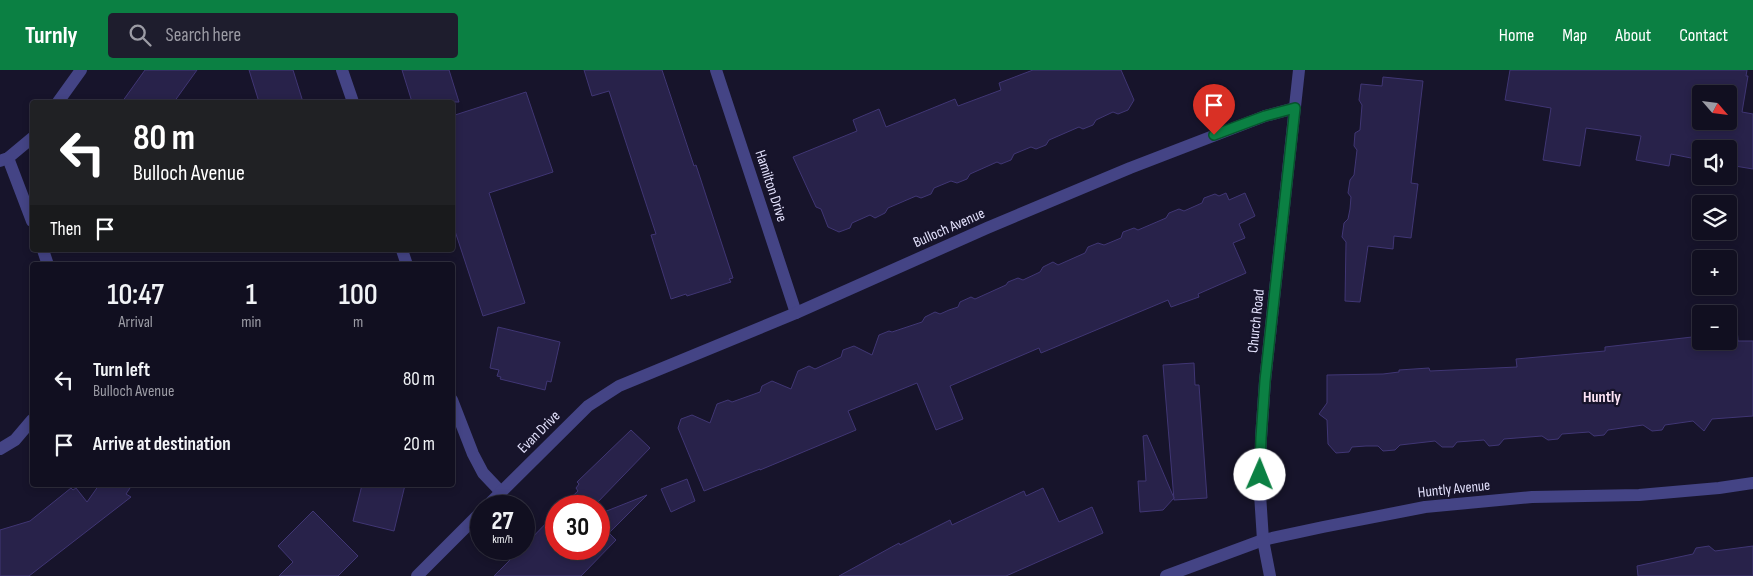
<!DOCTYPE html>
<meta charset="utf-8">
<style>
:root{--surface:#110f20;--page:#1e1d2d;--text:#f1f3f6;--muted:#9c9ca5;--line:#302f3e;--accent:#0b8043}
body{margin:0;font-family:"Sofia Sans Condensed",sans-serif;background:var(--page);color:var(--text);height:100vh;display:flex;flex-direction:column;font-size:19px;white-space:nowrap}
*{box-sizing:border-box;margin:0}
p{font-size:16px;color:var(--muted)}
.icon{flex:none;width:28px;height:28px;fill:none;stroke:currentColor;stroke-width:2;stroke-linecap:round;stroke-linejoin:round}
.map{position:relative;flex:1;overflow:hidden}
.details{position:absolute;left:30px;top:192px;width:425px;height:225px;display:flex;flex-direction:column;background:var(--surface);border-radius:5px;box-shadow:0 2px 8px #0003,0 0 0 1px var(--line)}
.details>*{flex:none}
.banner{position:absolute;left:30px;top:30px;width:425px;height:152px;border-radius:5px;box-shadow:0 2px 8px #0003,0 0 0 1px var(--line);background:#202124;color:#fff;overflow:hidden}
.needle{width:32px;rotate:118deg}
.buttons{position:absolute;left:1692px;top:15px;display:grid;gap:10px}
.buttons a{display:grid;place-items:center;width:45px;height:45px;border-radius:5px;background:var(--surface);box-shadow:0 2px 8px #0003,0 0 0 1px var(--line);font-size:25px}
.speed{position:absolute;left:470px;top:425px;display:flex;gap:10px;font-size:25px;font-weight:700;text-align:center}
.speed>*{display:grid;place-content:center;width:65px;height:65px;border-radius:50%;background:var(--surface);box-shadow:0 2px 8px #0003,0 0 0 1px var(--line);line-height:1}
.speed small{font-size:12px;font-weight:400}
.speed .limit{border:8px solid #d22;background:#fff;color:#111}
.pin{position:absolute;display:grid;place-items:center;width:42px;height:42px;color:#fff;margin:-51px -21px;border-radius:50% 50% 50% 0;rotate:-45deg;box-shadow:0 0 5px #0007}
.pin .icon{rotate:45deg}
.me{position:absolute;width:55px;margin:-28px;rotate:1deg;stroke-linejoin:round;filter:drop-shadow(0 0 4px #0008)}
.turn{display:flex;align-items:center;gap:18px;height:105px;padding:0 20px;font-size:22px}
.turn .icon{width:65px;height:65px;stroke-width:2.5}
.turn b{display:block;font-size:35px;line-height:42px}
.then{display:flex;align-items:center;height:48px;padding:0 20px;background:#0003;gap:10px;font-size:19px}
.eta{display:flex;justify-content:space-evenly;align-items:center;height:85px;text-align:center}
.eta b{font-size:30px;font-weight:600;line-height:35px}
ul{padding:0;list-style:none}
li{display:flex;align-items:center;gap:15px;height:65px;padding:0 20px}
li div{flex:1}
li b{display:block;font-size:19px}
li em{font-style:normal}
header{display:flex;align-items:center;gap:30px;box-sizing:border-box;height:70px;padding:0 25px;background:var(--accent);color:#fff}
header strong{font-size:24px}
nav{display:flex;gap:28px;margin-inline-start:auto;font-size:18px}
.search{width:350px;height:45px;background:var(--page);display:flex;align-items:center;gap:12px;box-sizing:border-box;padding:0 18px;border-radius:5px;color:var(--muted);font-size:19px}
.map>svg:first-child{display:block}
.building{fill:#28224a;stroke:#403674;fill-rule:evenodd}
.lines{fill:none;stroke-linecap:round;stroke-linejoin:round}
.street{stroke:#444485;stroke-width:12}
.route-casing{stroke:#07532c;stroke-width:12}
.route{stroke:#0b8043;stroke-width:9}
.labels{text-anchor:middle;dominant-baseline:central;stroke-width:4.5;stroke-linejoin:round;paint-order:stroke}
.street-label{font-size:15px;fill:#e3e1fc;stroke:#17142b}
.neighbourhood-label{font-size:16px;font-weight:bold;fill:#fce3f4;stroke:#17142b}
</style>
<header>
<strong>Turnly</strong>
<div class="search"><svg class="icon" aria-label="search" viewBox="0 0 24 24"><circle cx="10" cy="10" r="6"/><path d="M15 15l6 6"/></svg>Search here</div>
<nav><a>Home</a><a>Map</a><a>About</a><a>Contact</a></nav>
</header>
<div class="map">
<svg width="1753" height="506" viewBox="0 0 1753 506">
<rect width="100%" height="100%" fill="#17142b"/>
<g class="building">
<path d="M145,0H197L174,32H122Z"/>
<path d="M249,0H293L303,32H259Z"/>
<path d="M402,0H449L459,32H412Z"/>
<path d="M584,0H662L694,96L696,95L733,208L729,209L731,212L687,226L686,224L671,229L651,165L656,164L609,21L592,26Z"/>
<path d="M1033,0H1121L1134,30L1128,40L1118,44L1113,42L1096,50L1093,55L1083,59L1079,57L1049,70L1046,75L1036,79L1031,77L1014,84L1011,90L1001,94L997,92L970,104L967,109L957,113L951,111L934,118L931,124L921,128L916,126L888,138L885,143L875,148L870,145L852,153L850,158L839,162L828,157L821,139L816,137L793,87L857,61L853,50L879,39L886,57L955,29L958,36L1001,20L999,13Z"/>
<path d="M1510,0H1747L1746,6H1748L1742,42L1753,44V99L1729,95V79H1701V90L1671,84L1669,96L1636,90L1641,66L1586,58L1580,96L1543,90L1551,38L1505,30ZM1701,24H1729V51H1701Z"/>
<path d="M1383,7L1423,11L1411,113L1418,114L1411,168L1394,166L1393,179L1368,176L1360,232L1345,231L1346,172L1342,167L1344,153L1348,149L1350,139L1351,127L1348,123L1350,110L1354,105L1357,80L1354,76L1355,63L1360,60L1362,35L1359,30L1361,14L1382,16Z"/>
<path d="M526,22L553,102L489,123L525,233L483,246L452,152V46Z"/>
<path d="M1226,123L1229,130L1245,123L1255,146L1239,154L1245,168L1233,173L1246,203L1198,224L1199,227L1171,237L1168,230L1041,283L1039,278L950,316L963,349L936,360L917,313L848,341L856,360L760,400V399L704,421L678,358L681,349L692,345L710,353L717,334L728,330L732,332L760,322L762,316L772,311L791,319L798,301L809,296L815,299L841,287L843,280L854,276L872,285L879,265L889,261L892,262L922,252L925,247L935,242L940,244L949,240L958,237L960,232L971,227L975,229L1006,215L1008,212L1018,208L1023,210L1040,202L1043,197L1053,192L1058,195L1085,183L1088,177L1098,173L1104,175L1121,168L1123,162L1134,158L1138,160L1166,148L1169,143L1179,139L1184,141L1202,133L1204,128L1215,124L1219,126Z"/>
<path d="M498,257L560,272L551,312L547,311L545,320L500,309L501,307L497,306L499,300L490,298Z"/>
<path d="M1737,258L1738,271H1753V346L1712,349L1704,361L1693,351L1665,355L1662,360L1652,361L1643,355L1608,360L1604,365L1594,366L1589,362L1562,364L1558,369L1548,370L1542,366L1504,369L1499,375L1489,376L1484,370L1457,372L1453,377H1442L1435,371L1400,375L1395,380L1383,381L1378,376H1366L1352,377L1349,382L1336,383L1328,374L1327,350L1319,344L1327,333V305L1383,304L1399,302V300L1429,298L1430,301L1517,297L1516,289L1605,281V277L1701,266V271H1729V259Z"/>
<path d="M1194,293L1195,315H1199L1207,428L1174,430L1163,295Z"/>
<path d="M631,360L650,378L594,436H562L578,421L576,418L579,414L577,412Z"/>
<path d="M1147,365L1174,428L1163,440L1140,442L1138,411H1146L1143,366Z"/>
<path d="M687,409L695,431L671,442L661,419Z"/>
<path d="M99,415H132L126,424L131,427L29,506H0V460L30,451L71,418L73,420L76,418L87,432Z"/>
<path d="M362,415H405L394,461L353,451Z"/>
<path d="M1043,418L1059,452L1092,437L1103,463L1006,506H839L899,473L900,475L950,450L952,455L1024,421L1026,426Z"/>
<path d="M647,425L609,463L616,470L581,506H494L521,479H524V476L556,443V479H599V444Z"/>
<path d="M313,441L358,486L338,506H279L293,492L278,476Z"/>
<path d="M1709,476L1715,481L1753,476V506H1638L1637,496L1693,484L1696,478Z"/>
</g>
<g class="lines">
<g class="street">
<path d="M342,0L353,32"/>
<path d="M716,0L796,243"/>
<path d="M58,32L81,0"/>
<path d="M8,88L32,151"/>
<path d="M0,91L8,88L32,68"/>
<path d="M43,180L48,195"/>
<path d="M402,180L407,195"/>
<path d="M452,330L473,384L483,403L501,422"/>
<path d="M0,379L15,370L32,350"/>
<path d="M487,436L588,336L619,316L796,243L987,158L1130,98L1265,46L1295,38"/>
<path d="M417,506L481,442"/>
<path d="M1166,506L1263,470L1323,457L1425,437L1532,427L1639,425L1719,418L1753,413"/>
<path d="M1270,506L1263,470L1260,424L1261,368L1265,311L1299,0"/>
</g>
</g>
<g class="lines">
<g class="route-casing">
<path id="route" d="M1214,65L1265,46L1295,38L1265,311L1261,368L1260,405"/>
</g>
<use href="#route" class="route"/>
</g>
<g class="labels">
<g class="street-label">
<text transform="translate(771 116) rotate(72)">Hamilton Drive</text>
<text transform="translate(949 158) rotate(-24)">Bulloch Avenue</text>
<text transform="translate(1256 251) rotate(-84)">Church Road</text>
<text transform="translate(539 362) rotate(-45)">Evan Drive</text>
<text transform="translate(1454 419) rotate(-6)">Huntly Avenue</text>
</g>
<g class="neighbourhood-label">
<text x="1602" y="327">Huntly</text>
</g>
</g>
</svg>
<div class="buttons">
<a><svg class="needle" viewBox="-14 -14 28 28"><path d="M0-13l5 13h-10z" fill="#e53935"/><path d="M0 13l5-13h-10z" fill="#9c9ca5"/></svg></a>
<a><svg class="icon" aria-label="sound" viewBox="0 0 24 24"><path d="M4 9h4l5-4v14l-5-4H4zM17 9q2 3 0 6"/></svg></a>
<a><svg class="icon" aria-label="layers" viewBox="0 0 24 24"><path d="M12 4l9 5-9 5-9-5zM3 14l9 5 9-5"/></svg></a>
<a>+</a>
<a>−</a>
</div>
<div class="speed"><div>27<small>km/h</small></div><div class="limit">30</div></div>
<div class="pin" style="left:1214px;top:65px;background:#d93025"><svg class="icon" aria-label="arrive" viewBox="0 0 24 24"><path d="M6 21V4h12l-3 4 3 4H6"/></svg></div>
<svg class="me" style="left:1260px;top:405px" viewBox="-20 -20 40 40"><circle r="19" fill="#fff"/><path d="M0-13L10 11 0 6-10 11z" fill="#0b8043"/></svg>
<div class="banner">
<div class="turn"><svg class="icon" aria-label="left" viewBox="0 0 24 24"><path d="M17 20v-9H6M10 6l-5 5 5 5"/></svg><div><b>80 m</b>Bulloch Avenue</div></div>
<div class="then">Then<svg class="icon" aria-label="arrive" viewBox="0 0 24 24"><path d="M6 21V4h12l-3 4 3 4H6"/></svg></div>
</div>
<section class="details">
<div class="eta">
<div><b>10:47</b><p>Arrival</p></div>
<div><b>1</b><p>min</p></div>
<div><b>100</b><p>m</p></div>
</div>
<ul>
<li><svg class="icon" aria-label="left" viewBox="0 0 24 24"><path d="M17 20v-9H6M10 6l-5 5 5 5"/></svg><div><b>Turn left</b><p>Bulloch Avenue</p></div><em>80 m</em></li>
<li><svg class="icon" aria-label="arrive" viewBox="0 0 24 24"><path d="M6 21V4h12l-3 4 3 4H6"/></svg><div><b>Arrive at destination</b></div><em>20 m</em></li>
</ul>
</section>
</div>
